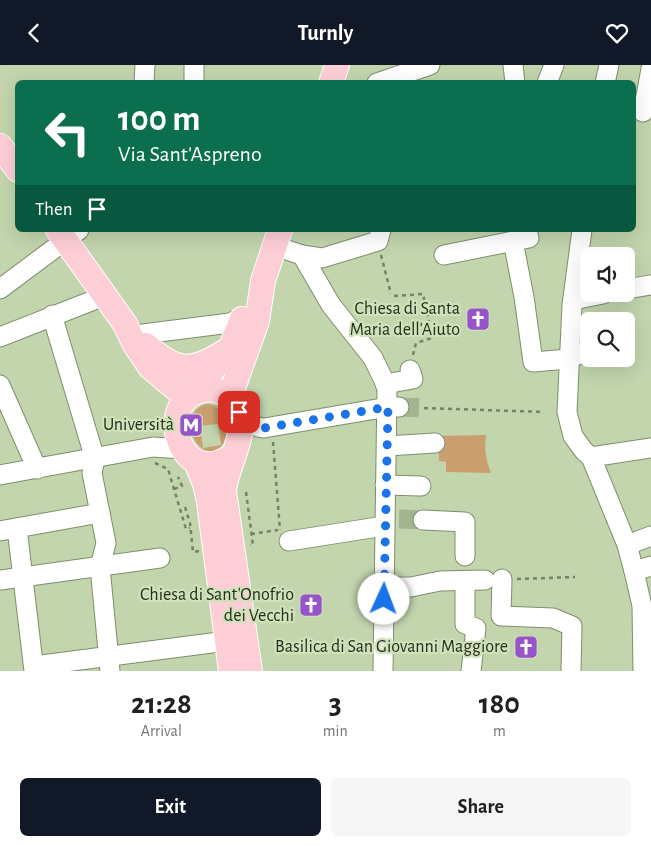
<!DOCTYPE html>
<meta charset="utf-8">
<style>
:root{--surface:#fff;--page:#f6f6f6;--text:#202124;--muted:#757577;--accent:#111827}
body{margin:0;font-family:"Alegreya Sans",sans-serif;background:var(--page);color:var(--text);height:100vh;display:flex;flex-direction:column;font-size:19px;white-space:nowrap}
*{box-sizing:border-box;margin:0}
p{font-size:16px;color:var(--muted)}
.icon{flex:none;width:28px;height:28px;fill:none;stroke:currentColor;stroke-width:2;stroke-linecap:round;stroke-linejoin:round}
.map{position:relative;height:606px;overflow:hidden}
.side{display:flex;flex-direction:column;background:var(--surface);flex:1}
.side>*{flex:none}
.banner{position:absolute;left:15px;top:15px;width:621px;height:152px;border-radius:8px;box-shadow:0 5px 20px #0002;background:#0b6e4f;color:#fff;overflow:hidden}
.fabs{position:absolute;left:580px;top:182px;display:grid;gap:10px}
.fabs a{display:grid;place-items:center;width:55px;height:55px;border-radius:8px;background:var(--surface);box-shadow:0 5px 20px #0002;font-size:25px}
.pin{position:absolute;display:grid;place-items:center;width:42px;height:42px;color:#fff;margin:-21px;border-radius:10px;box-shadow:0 2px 8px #0006}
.me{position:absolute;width:55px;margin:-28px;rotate:2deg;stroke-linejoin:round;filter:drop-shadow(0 0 4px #0008)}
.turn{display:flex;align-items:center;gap:18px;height:105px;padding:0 20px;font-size:22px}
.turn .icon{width:65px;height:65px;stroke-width:2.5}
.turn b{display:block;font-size:35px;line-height:42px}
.then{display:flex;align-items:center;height:48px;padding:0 20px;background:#0003;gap:10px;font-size:19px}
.eta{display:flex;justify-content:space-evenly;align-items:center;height:85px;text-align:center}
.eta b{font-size:30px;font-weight:600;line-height:35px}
.cta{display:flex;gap:10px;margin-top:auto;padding:10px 20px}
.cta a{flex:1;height:58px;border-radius:8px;background:var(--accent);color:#fff;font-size:20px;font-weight:600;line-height:58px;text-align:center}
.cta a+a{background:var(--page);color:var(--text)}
header{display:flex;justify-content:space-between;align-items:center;height:65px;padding:0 20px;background:var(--accent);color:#fff;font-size:22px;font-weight:600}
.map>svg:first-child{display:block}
.green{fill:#ca9f6f;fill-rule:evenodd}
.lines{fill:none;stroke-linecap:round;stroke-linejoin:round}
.minor-tunnel{stroke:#a3b490;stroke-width:19;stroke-dasharray:19 9;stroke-linecap:butt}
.minor-casing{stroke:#7d8f6a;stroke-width:21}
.major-casing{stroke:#fff;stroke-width:26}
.path{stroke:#758266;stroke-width:2.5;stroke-dasharray:4 4;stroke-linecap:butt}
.minor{stroke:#fff;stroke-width:19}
.major{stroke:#feced6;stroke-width:24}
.route{stroke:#1a73e8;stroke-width:9;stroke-dasharray:0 16.2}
.labels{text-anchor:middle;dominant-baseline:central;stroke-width:4.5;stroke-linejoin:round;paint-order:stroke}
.poi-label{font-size:18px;fill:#262e1e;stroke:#cfe2b9;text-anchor:end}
</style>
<header><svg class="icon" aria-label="back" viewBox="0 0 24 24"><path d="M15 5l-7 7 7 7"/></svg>Turnly<svg class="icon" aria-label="heart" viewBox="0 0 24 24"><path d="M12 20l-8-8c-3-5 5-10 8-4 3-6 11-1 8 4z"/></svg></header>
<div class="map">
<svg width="651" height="606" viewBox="0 0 651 606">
<rect width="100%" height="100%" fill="#c2d5ad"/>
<g class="green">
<path d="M209,339C231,344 234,380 212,387C187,384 182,341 209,339ZM218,359L221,380L203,383L200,361Z"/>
<path d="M486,370C484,384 486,395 491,408L446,407V397L439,396V382L437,371Z"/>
</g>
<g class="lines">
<g class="minor-tunnel">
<path d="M400,342L424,343"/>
<path d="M399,454L423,455"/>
</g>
<g class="minor-casing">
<g id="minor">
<path d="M513,0L515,18"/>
<path d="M144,18L145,0"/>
<path d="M194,18V0"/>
<path d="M377,18L430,0"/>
<path d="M547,18L554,0"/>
<path d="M605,18L609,0"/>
<path d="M643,47L651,4"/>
<path d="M582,165L572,240L567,347L573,371L584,386L591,392L627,480L634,506L642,541L643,606"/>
<path d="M513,176L524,232L533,297L568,294L589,285"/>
<path d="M275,181L302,190L331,240L373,293L387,322L383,606"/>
<path d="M302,190L322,193L378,176L381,165"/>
<path d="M444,190L529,173L527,165"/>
<path d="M0,224L79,165"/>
<path d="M626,224L651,220"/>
<path d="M573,235L603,229"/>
<path d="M52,250L95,394L92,408L106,478L100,502L110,606"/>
<path d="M135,270L230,258L243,252"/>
<path d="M0,272L94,235L105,230"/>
<path d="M385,319L413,314L410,305"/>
<path d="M0,320L37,404"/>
<path d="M239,347C246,357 252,362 264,363L388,342H399"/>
<path d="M387,381L435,378"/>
<path d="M591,392L651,383"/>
<path d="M0,410L153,382L182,384"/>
<path d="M385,420L421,421"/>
<path d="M423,455L465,457V491"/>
<path d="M17,463L34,606"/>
<path d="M0,466L100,448"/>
<path d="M289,476L384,461"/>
<path d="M627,480L651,471"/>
<path d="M634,506L651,501"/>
<path d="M502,514L501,551L553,553L572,561L571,605"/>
<path d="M0,515L160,493"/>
<path d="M465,516V559L476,563L471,606"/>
<path d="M384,522H411L440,516L485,515"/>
<path d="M34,601L227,576"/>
</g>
</g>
<g class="major-casing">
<g id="major">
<path d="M331,18L337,0"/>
<path d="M0,81L18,105"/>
<path d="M58,165L125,259L134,278L150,302L175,323L195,327"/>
<path d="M146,280C176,306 190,309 224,287"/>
<path d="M195,327L231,282L242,254"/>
<path d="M234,338L233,323L257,256L263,216L280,165"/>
<path d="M233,390C185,425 158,352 191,330C201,324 212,322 223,328C262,350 226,396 224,426L250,606"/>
<path d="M196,397L205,419L209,437L231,606"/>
</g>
</g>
<g class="path">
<path d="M381,190L391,229"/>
<path d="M394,231L423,229L429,256"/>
<path d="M413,290L416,278L432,273L431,267"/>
<path d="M424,343L544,347"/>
<path d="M273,377L280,465"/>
<path d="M155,398L168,404L186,464L190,463"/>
<path d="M174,424L182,421L178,412"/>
<path d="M246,427L253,480H250"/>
<path d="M185,442L190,458L193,487L199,486"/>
<path d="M251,469L278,465"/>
<path d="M517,514L575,512"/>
</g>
<use href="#minor" class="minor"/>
<use href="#major" class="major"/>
</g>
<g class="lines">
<path class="route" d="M239,347C246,357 252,362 264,363L388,342L384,534"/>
</g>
<defs>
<g id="church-square" transform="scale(1.25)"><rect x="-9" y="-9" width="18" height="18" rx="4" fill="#9753c8" stroke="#cfe2b9"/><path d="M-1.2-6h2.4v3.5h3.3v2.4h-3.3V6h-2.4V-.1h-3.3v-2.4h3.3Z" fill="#fff"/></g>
<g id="metro-square" transform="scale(1.25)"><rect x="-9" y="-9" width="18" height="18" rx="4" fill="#9753c8" stroke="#cfe2b9"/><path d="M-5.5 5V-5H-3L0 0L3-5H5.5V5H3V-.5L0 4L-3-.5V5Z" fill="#fff"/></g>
</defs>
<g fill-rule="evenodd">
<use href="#church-square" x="478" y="254"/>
<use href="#metro-square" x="191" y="360"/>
<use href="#church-square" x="311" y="540"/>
<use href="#church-square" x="526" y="582"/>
</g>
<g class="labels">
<g class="poi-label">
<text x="460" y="244">Chiesa di Santa<tspan x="460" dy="21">Maria dell'Aiuto</tspan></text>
<text x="174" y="360">Università</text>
<text x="294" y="530">Chiesa di Sant'Onofrio<tspan x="294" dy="21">dei Vecchi</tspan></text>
<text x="508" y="582">Basilica di San Giovanni Maggiore</text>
</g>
</g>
</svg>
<div class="fabs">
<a><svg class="icon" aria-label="sound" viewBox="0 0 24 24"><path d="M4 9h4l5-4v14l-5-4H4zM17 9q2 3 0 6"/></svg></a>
<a><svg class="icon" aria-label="search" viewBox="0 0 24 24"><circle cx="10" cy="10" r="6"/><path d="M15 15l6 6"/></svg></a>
</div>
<div class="pin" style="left:239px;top:347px;background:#d93025"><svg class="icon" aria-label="arrive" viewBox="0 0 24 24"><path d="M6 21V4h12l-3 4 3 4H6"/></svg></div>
<svg class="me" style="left:384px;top:534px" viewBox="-20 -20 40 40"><circle r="19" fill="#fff"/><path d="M0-13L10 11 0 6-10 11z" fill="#1a73e8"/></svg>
<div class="banner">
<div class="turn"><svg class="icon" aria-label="left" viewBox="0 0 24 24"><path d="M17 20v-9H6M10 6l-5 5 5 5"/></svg><div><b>100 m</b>Via Sant'Aspreno</div></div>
<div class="then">Then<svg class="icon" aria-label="arrive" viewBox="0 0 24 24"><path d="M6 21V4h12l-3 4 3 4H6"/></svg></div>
</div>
</div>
<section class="side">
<div class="eta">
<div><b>21:28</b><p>Arrival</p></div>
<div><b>3</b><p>min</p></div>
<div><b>180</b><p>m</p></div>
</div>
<div class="cta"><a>Exit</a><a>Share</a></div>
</section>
